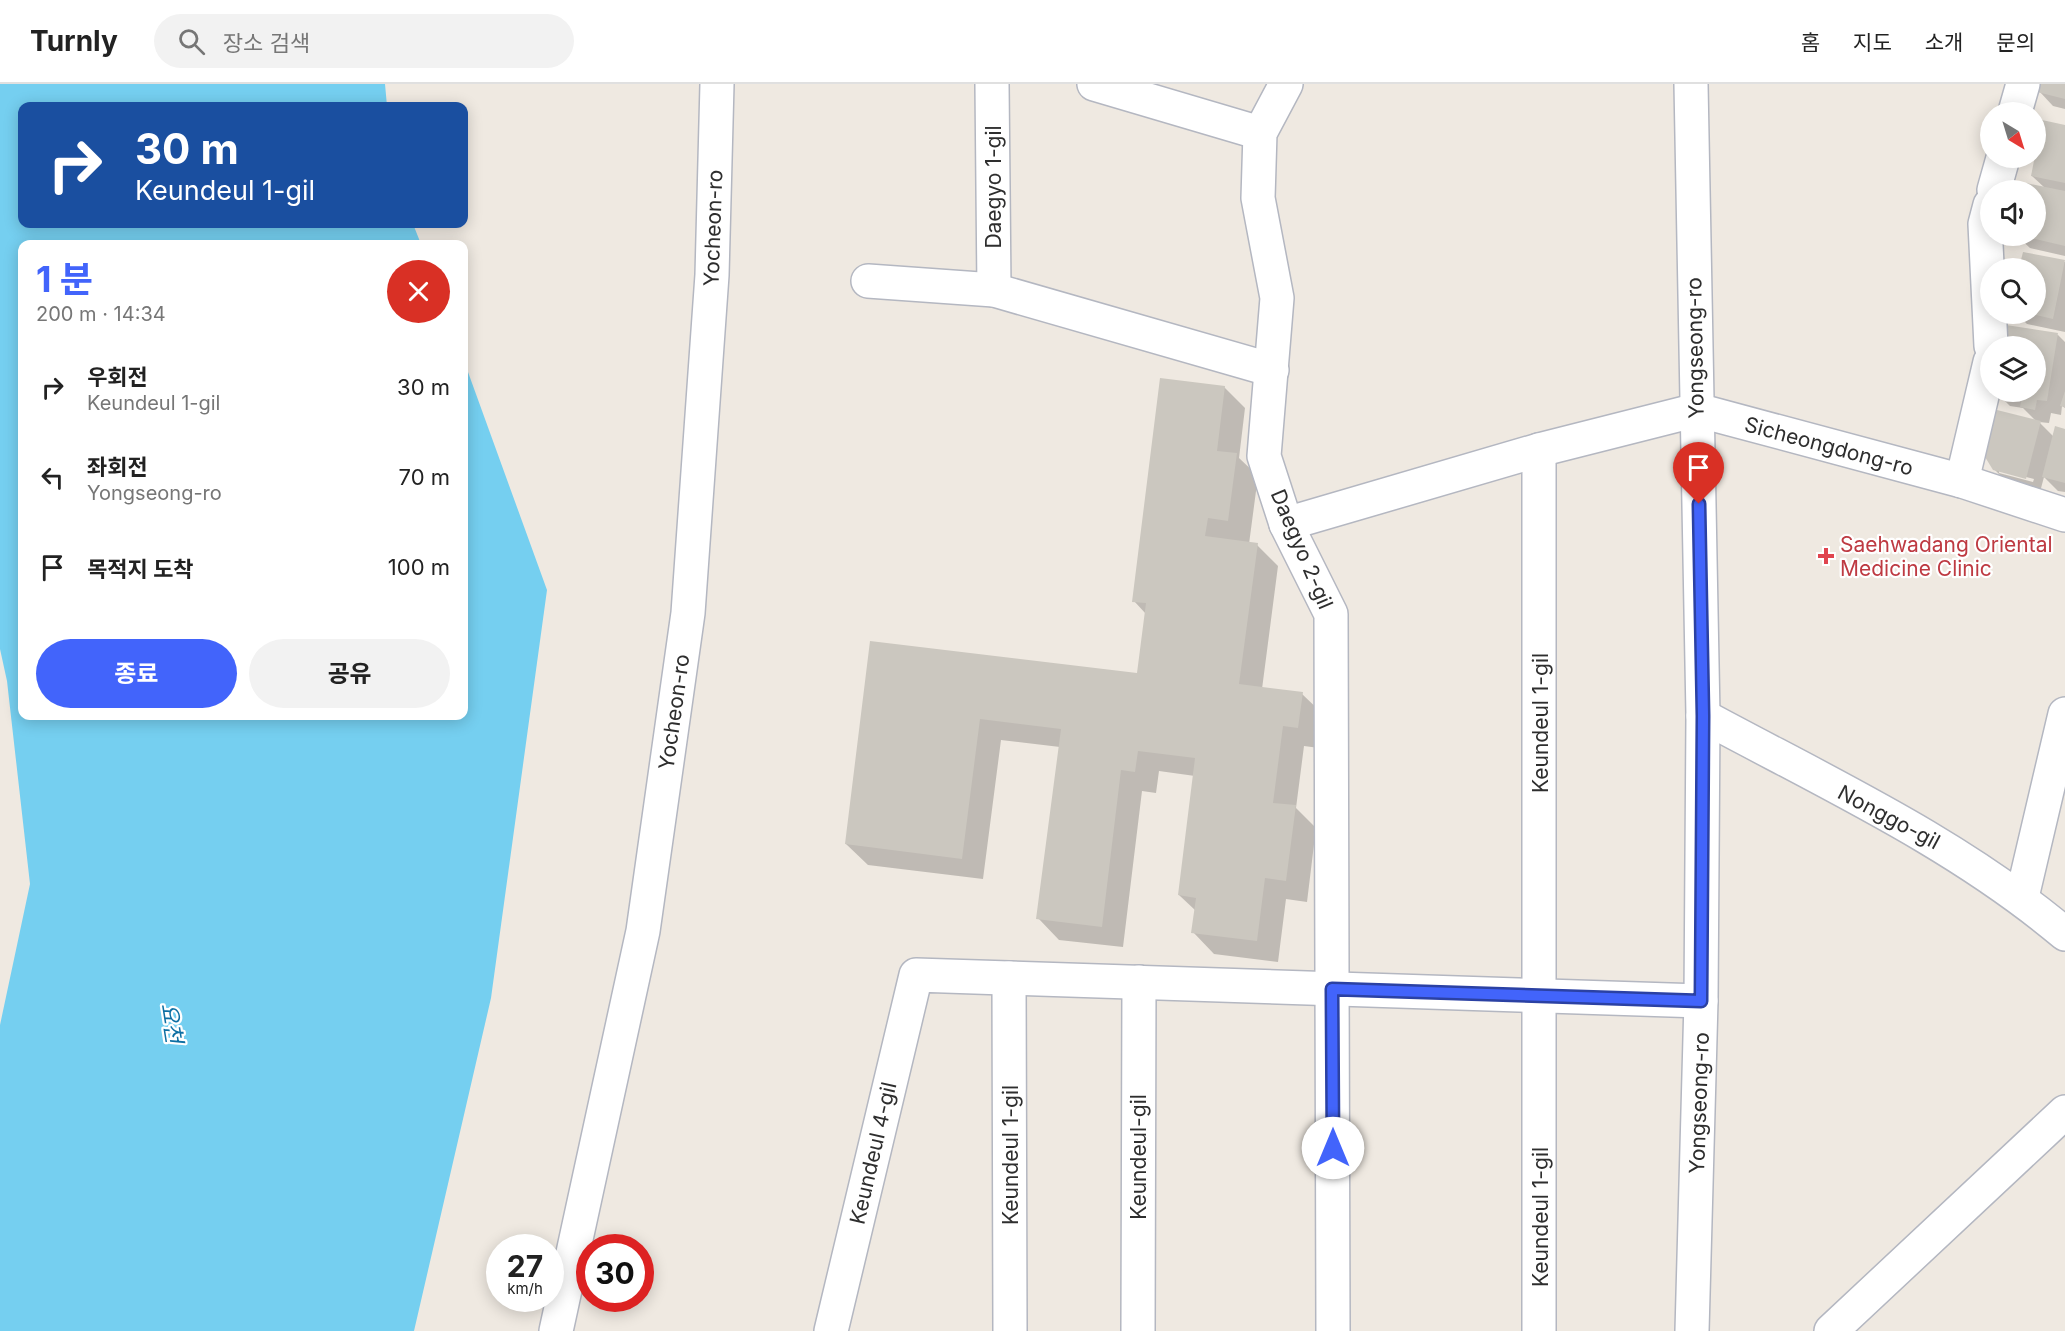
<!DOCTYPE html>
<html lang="ko">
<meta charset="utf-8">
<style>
:root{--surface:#fff;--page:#f2f2f2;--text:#222;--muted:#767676;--line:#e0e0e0;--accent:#4264fb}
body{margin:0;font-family:Inter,"Noto Sans KR",sans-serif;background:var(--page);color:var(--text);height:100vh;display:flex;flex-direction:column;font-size:22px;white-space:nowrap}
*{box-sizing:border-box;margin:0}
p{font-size:20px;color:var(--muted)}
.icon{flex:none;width:33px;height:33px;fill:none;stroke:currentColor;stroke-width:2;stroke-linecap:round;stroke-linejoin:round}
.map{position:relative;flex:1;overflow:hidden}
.details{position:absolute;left:18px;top:156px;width:450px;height:480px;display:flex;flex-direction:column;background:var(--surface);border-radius:12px;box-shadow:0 3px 15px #0003}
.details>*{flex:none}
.guide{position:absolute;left:18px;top:18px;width:450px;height:126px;border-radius:12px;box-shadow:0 3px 15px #0003;background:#1a4fa0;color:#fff;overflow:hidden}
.needle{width:39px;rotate:142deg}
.tools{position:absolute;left:1980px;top:18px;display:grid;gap:12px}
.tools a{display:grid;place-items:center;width:66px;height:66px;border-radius:50%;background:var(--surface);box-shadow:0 3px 15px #0003;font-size:30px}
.speed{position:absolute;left:486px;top:1150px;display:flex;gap:12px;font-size:30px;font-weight:700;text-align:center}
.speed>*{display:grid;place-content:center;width:78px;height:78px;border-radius:50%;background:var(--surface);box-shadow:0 3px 15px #0003;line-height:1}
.speed small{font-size:15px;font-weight:400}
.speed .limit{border:9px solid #d22;background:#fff;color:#111}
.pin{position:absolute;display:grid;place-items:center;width:51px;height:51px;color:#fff;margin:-62px -26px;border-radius:50% 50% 50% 0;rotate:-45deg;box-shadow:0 0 6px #0007}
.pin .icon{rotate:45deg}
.me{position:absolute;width:66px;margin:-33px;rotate:0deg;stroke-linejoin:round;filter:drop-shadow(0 0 4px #0008)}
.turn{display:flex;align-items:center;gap:21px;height:126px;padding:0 18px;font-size:27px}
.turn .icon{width:78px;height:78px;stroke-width:2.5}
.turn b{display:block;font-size:42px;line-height:51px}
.round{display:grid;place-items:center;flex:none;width:63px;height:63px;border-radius:32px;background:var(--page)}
.headline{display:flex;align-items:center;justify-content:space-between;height:102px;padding:0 18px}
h1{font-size:36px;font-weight:700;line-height:45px;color:var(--accent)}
.button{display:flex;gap:12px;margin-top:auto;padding:12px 18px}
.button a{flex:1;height:69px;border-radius:36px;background:var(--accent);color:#fff;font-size:24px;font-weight:700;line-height:69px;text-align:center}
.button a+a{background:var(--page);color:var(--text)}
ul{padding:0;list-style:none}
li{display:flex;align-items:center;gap:18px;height:90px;padding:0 18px}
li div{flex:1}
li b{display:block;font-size:22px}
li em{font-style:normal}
header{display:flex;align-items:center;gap:36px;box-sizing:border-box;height:84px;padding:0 30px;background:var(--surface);border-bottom:2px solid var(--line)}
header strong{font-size:28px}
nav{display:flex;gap:33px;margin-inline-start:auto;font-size:21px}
.search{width:420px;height:54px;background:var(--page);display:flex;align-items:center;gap:15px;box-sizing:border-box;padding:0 21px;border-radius:33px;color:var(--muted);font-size:22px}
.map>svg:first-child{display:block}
.water{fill:#75cff0}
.shadow{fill:#0003;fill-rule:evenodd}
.building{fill:#cbc7bf}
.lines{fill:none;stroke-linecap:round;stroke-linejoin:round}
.minor-casing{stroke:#b4b7c1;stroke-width:36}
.minor{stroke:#fff;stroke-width:33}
.route-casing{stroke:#2b41a3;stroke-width:15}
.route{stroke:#4264fb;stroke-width:10}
.health-dot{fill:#e0444e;stroke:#fff;stroke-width:2}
.labels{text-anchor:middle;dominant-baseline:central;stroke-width:4.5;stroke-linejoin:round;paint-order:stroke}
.street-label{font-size:21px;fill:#2e2e2e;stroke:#fff}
.health-label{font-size:21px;fill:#be3a42;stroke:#fff;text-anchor:start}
.water-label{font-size:22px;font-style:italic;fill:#0d6fa3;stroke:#fff}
</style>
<header>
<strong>Turnly</strong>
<div class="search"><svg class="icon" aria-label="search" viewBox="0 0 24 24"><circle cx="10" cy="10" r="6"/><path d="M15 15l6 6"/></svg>장소 검색</div>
<nav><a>홈</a><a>지도</a><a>소개</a><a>문의</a></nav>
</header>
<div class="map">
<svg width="2065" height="1247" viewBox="0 0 2065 1247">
<rect width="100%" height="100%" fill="#efe9e1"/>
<path class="water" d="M0,0H385L387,22H22V140H413L421,160H22V632H464V277L547,506L491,914L414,1247H0V941L30,800L7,597L0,565Z"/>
<g class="shadow">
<path d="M2041,0H2065V25L2053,22L2039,7Z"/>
<path d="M2065,42V172L2030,164L2017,152H2036V106H2026L2027,100L2045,104L2032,92Z"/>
<path d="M2024,169L2065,178V248L2027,240L2017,230H2036V184H2021Z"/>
<path d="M2058,251L2065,258V324L2062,322L2061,331L2051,329L2049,339L2039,338L2054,353L2065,346V408L2058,407L2044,393L2040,408L2009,400L1994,385L2037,338L2023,324L2010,322L1996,308H2036V262H2004ZM1999,386L2034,395L2033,398L1999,389Z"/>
<path d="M1224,303L1245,324L1239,374L1258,392L1249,460L1257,461L1278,482L1262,605L1302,610L1324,631L1319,664L1304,662L1296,724L1316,744L1307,818L1286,815L1278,878L1214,870L1193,848L1196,827L1179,811L1195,692L1159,687L1156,709L1142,707L1123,863L1059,856L1038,834L1060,663L1001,656L983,795L868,781L846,760L871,558L1139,591L1146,530L1134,517Z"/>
</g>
<g class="building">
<path d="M2039,0H2065V15L2037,8Z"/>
<path d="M2042,36L2065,41V99L2031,92Z"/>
<path d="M2026,99L2065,107V162L2023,152H2036V106H2024Z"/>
<path d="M2023,168L2065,176L2053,235L2036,231V184H2019Z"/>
<path d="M2006,241L2058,249L2047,317L2037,316L2035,326L2020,323L2022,313L2000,309L2036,308V262H2002Z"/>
<path d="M1160,294L1225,302L1217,367L1237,369L1228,437L1208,434L1205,452L1258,459L1239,600L1303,608L1298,644L1283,642L1273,719L1296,721L1286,797L1265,794L1257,857L1191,849L1196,814L1178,811L1195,674L1138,667L1135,688L1121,686L1102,843L1036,835L1061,645L980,635L962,775L845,760L870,557L1137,589L1146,519L1132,518Z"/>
<path d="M2065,307V323L2060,322Z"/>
<path d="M1993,325L2041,337L2026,395L1993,386L1982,368Z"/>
<path d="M2055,342L2065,345V399L2042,393Z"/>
</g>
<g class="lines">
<g class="minor-casing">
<g id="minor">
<path d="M992,0L994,206"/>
<path d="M1094,0L1260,49"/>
<path d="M1286,0L1260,49L1258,114L1277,214L1264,372L1286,440L1331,530L1333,1247"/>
<path d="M1691,0L1703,632L1701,917L1692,1247"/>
<path d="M2015,28L2023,0"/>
<path d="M1994,106L2003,74"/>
<path d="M1990,121L1985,140L1991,262"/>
<path d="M868,197L994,206L1272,286"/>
<path d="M1962,397L1990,278"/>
<path d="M1286,440L1539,366L1697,326L1962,397L2065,431"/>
<path d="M1703,632C1827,699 1957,759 2065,850"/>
<path d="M2022,813L2065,630"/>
<path d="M1009,894L1010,1247"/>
<path d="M556,1247L643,847L688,529L712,191L717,0"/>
<path d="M831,1247L916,891L1701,917"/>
<path d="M1138,1247L1139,898"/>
<path d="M1539,1247V366"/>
<path d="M1831,1247L2065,1028"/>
</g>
</g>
<use href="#minor" class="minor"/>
</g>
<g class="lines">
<g class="route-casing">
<path id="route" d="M1333,1064L1332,905L1701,917L1703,632L1699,420"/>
</g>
<use href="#route" class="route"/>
</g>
<path class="health-dot" d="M1823 463h6v6h6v6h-6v6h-6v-6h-6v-6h6z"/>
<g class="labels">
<g class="street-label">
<text transform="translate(993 103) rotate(-90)">Daegyo 1-gil</text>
<text transform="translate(713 144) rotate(-88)">Yocheon-ro</text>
<text transform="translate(1695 264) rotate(-91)">Yongseong-ro</text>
<text transform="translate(1829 362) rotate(15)">Sicheongdong-ro</text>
<text transform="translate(1302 465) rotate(67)">Daegyo 2-gil</text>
<text transform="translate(674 628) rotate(-82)">Yocheon-ro</text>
<text transform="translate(1540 639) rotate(-90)">Keundeul 1-gil</text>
<text transform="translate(1889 733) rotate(28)">Nonggo-gil</text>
<text transform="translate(1699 1019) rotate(-88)">Yongseong-ro</text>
<text transform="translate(873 1069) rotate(-77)">Keundeul 4-gil</text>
<text transform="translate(1010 1071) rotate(-90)">Keundeul 1-gil</text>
<text transform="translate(1138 1073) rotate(-90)">Keundeul-gil</text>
<text transform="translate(1540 1133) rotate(-90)">Keundeul 1-gil</text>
</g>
<g class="health-label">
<text x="1840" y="460">Saehwadang Oriental<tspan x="1840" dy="24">Medicine Clinic</tspan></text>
</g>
<g class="water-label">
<text transform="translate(172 939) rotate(81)">요천</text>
</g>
</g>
</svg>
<div class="tools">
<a><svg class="needle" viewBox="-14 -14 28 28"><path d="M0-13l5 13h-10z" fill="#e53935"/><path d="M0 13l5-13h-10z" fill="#767676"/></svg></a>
<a><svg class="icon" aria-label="sound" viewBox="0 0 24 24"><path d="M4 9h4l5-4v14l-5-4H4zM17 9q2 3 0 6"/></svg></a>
<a><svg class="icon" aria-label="search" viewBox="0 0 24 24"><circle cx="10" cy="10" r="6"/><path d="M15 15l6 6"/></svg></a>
<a><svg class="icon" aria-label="layers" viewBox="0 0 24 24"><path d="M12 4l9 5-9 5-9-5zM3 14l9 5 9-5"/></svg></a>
</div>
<div class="speed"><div>27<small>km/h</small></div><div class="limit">30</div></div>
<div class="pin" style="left:1699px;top:420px;background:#d93025"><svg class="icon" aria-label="arrive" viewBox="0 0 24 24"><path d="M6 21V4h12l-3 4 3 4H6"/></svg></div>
<svg class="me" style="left:1333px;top:1064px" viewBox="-20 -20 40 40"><circle r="19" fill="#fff"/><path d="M0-13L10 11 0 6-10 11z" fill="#4264fb"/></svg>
<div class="guide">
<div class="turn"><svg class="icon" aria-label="right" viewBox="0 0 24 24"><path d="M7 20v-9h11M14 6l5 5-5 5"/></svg><div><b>30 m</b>Keundeul 1-gil</div></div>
</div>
<section class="details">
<div class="headline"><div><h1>1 분</h1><p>200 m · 14:34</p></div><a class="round" style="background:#d93025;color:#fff"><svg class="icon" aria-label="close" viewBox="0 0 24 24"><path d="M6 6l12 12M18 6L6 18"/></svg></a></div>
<ul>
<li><svg class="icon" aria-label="right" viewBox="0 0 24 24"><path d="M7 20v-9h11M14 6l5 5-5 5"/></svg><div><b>우회전</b><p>Keundeul 1-gil</p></div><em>30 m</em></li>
<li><svg class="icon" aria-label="left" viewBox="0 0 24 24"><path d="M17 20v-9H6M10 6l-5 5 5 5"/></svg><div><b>좌회전</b><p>Yongseong-ro</p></div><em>70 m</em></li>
<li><svg class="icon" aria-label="arrive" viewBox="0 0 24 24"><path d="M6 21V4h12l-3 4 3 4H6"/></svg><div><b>목적지 도착</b></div><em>100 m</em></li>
</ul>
<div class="button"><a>종료</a><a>공유</a></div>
</section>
</div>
